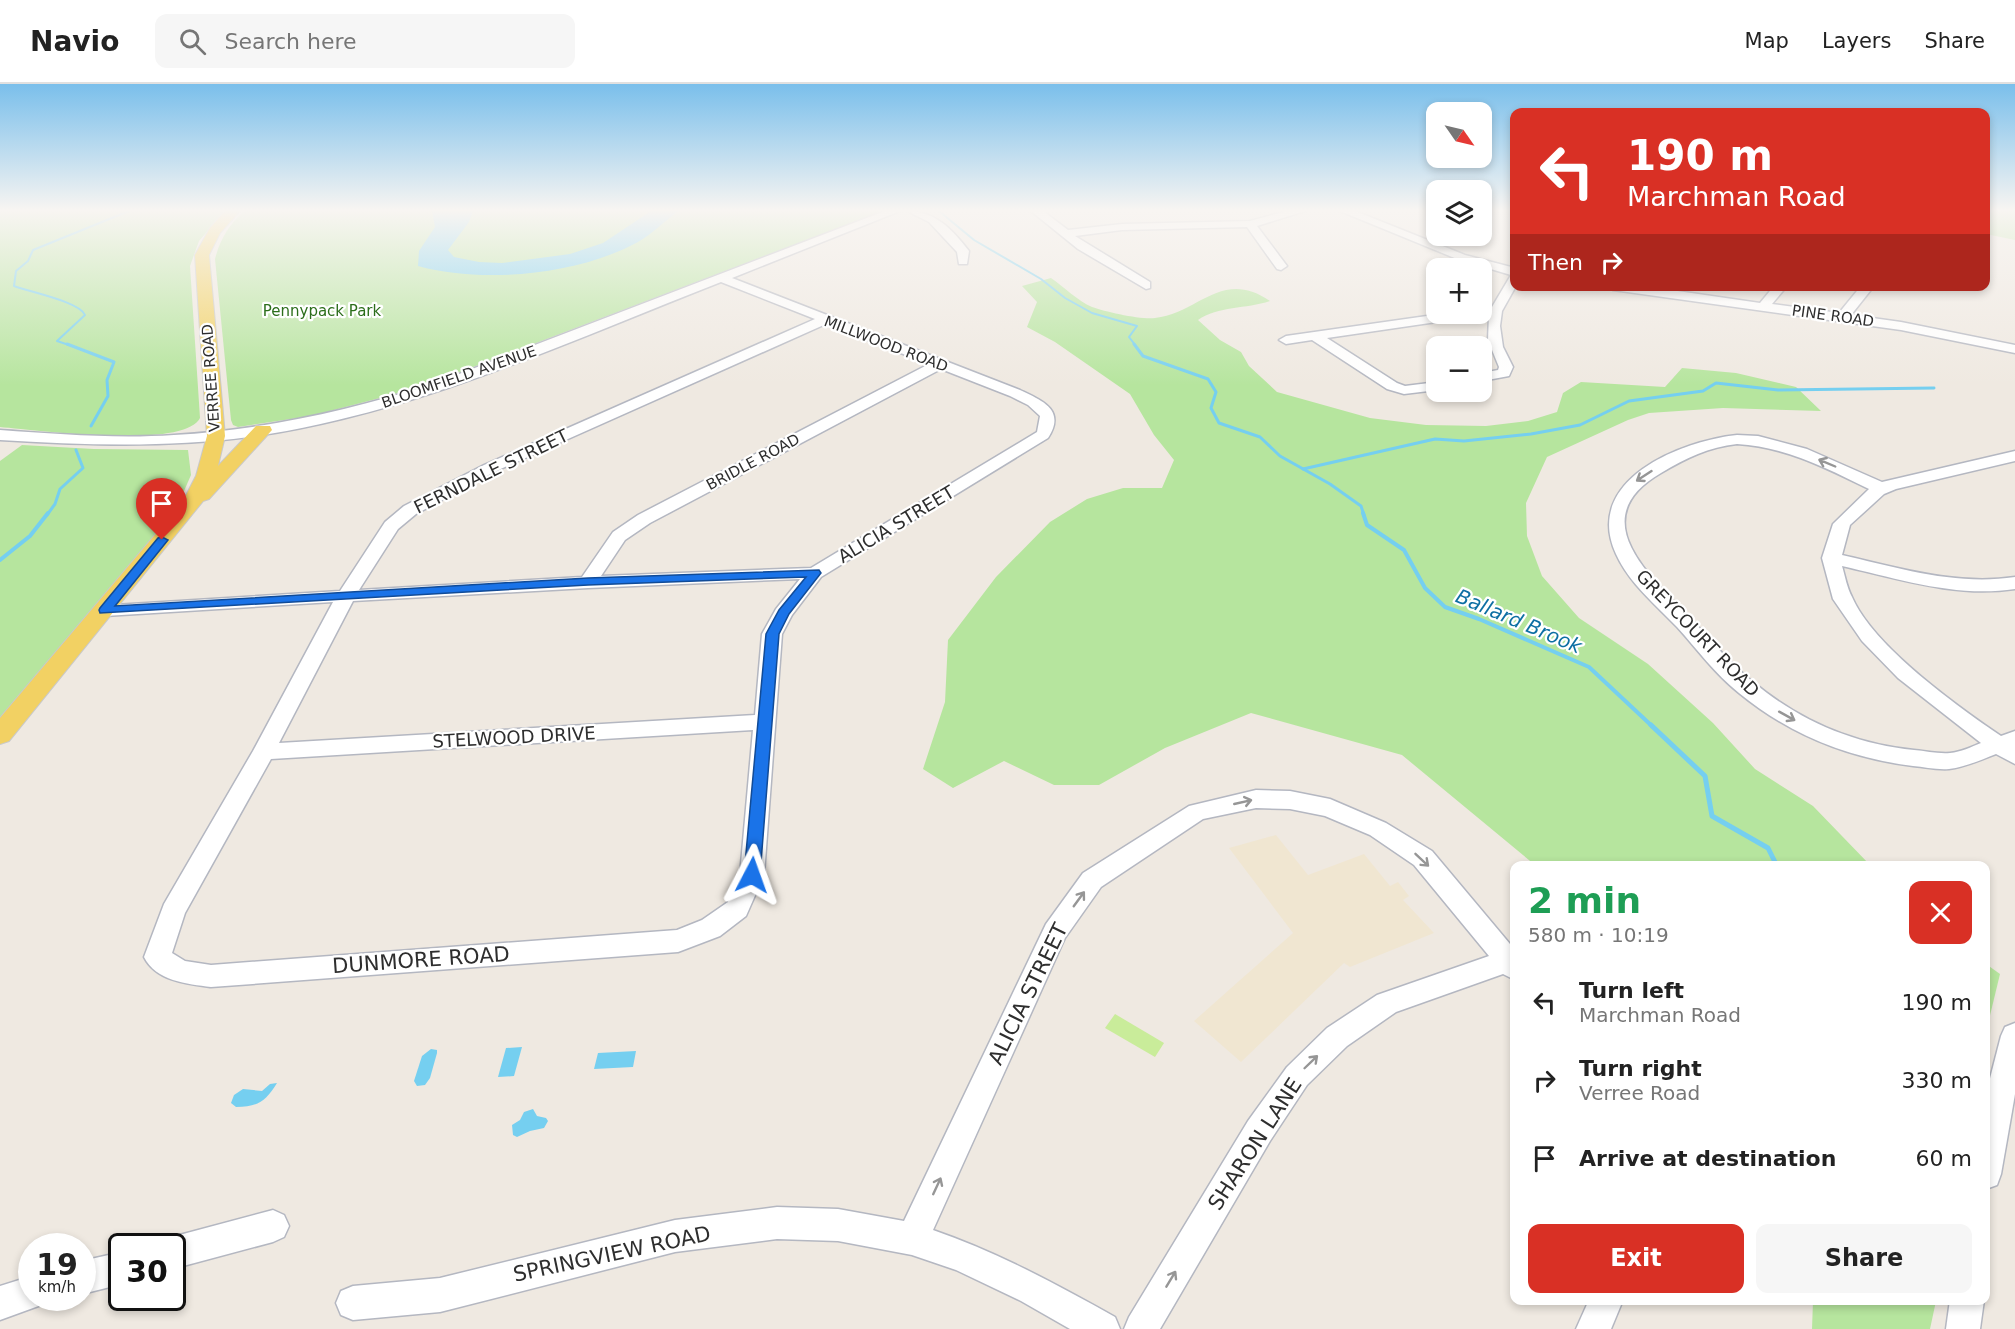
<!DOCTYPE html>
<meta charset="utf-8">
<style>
:root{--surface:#fff;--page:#f6f6f6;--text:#222;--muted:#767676;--line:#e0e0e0;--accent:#d93025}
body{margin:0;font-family:"DejaVu Sans",sans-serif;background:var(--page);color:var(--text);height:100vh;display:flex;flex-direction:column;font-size:22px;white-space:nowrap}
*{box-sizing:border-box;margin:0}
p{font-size:20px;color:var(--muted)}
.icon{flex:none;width:33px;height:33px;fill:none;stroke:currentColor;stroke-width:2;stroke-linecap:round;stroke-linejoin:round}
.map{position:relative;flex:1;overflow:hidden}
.drawer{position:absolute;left:1510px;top:777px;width:480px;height:444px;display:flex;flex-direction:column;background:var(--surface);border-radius:12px;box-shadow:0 3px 9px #0003}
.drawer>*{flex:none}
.hud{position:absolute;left:1510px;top:24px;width:480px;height:183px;border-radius:12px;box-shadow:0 3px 9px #0003;background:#d93025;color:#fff;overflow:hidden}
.needle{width:39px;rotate:124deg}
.buttons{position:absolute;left:1426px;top:18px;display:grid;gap:12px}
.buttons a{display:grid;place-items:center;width:66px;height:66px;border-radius:12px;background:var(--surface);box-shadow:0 3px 9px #0003;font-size:30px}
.speed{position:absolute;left:18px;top:1149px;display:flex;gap:12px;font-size:30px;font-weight:700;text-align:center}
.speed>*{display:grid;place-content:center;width:78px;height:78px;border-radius:50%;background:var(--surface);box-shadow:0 3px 9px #0003;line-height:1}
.speed small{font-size:15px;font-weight:400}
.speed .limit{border:3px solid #111;border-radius:9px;background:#fff;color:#111}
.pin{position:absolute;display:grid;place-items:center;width:51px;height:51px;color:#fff;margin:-62px -26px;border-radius:50% 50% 50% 0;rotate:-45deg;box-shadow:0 0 6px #0007}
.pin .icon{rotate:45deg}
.me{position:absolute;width:66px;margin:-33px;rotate:4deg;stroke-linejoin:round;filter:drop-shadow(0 0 4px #0008)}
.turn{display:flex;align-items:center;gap:21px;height:126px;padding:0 18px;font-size:27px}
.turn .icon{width:78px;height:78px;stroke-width:2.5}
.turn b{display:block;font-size:42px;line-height:51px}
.then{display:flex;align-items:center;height:57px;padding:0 18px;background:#0003;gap:12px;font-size:22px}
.round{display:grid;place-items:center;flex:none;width:63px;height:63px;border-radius:12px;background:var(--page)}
.head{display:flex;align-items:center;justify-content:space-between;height:102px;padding:0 18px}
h1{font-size:36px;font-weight:700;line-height:45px;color:#1e9e55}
.cta{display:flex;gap:12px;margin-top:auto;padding:12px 18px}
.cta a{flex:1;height:69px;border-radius:12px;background:var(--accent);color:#fff;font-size:24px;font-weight:700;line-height:69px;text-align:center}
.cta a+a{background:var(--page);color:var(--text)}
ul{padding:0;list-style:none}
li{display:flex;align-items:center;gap:18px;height:78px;padding:0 18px}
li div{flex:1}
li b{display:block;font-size:22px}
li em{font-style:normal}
header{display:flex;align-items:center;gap:36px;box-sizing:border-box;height:84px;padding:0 30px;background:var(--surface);border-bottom:2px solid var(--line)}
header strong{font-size:28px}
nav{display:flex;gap:33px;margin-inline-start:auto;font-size:21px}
.search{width:420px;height:54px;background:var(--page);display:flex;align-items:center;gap:15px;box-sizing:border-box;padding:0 21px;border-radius:12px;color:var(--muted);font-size:22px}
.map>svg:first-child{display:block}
.education{fill:#f0e6d1}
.green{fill:#b6e59e}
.pitch{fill:#c9ec9a}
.water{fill:#75cff0}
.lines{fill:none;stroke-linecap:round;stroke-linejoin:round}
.stream-far3{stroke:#75cff0;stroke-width:2}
.stream-far2{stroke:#75cff0;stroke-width:3}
.stream-far1{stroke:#75cff0;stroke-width:4}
.stream{stroke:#75cff0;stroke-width:5}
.minor-casing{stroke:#b4b7c1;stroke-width:3}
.major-casing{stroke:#c9c9c9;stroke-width:2}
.minor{fill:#fff;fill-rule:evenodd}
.major{fill:#f2d163;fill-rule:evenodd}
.oneway{stroke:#969696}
.route{fill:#1a73e8;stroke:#114b97;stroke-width:1.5}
.labels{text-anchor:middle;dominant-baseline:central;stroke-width:4.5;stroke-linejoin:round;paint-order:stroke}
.far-park-label{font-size:15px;fill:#2c6e1b;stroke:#fff}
.far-street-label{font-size:15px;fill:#2e2e2e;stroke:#fff}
.street-label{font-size:18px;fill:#2e2e2e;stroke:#fff}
.water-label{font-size:20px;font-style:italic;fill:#0d6fa3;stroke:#fff}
.near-street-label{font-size:21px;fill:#2e2e2e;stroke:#fff}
</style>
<header>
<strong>Navio</strong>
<div class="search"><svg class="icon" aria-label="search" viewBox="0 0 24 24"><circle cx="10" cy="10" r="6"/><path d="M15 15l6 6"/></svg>Search here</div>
<nav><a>Map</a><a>Layers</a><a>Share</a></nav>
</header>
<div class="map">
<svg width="2015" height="1245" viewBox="0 0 2015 1245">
<rect width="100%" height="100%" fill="#efe9e1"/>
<path class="education" d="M1276,751L1308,791L1364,770L1390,802L1398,798L1409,812L1403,816L1434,849L1350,883L1344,879L1241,978L1194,937L1293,849L1229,764Z"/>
<g class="green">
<path d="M0,127H225L199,157L190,182L200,334C184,366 34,346 0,343Z"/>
<path d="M244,127H883L418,304L311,332L238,343L233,341L231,336L215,175C220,155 229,141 244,127Z"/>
<path d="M1986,127H2015V156L1986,150Z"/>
<path d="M1051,194C1064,203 1078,217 1092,223C1106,228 1142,236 1155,234C1199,229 1222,184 1270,217C1246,225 1218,222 1198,236L1220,256L1241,268L1249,282L1277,308L1370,334L1426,341L1486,342L1528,337L1557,328L1563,309L1581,298L1665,303L1682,284L1736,289L1796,303L1821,327L1723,324L1649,329L1628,336L1547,373L1526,419L1527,452L1542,492L1579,534L1648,580L1713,639L1755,685L1813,722L1870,781H1535L1402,671L1251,629L1165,664L1099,701H1054L1004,677L953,704L923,685L945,618L948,556L996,493L1050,438L1087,415L1123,404H1162L1174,376L1154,351L1130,310L1055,258L1027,243L1037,218L1022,202Z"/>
<path d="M22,361L94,365L188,366L191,391L170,439L0,639V377Z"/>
<path d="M1986,880L2000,890L1986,948Z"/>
<path d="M1813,1217V1216L1936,1217L1930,1245H1812Z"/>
</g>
<path class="pitch" d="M1115,930L1164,959L1155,973L1105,944Z"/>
<g class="water">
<path d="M432,127H473L469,138L448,166L454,173L479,178L502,179L570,170L603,159L651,127H678C665,137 652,150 638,158C578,191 483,200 418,182L419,167L435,143Z"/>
<path d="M522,963L514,992L498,993L506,964Z"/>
<path d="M431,965L437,966V969L430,994L425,1001L417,1002L414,997L422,972Z"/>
<path d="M636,967L633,983L594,985L598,969Z"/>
<path d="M277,999C266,1017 258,1023 236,1023L231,1019L234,1011L243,1005L262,1007L270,1000Z"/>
<path d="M533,1025L537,1032L546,1034L548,1037L544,1044L530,1047L517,1053L513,1051L512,1041L520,1036L524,1028Z"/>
</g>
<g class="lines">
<g class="stream-far3">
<path d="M939,127L974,156L1041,195L1065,214L1092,229L1137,242L1129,253L1136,262"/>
<path d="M72,262L57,257L85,231C80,218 30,208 14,202L16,187L28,177L33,166L129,127"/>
</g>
<g class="stream-far2">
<path d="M67,260L114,278L107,296L108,312L91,342"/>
<path d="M1134,260L1143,272L1208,295L1216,308L1211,324L1219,339L1260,353L1280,372L1330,400L1361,422L1364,431"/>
<path d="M1303,385L1435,355L1464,357L1531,350L1580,341L1629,317L1703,307L1716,299L1778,306L1934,304"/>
<path d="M47,431L55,420L60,405L83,384L76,366"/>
</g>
<g class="stream-far1">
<path d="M1363,429L1367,441L1404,466L1425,504L1445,523L1479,535L1589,583L1653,643"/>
<path d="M0,476L30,452L48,429"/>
</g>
<path class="stream" d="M1651,641L1705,692L1712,732L1768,764L1777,782"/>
<g class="minor-casing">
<g id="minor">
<path d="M885,127H900L732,194L1020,306C1043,317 1066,326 1048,354L821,493L792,531L782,550L764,791L746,832L720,852L678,868L211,903C187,900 156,897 144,873L164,820L253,667L333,518L105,532L98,530L95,526L98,522L340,507L385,438L404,422L484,381L815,235L721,198C567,258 414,330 249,353C166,364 83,361 0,356V346C58,350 116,355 174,351C262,346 348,327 433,300ZM826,240L929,280L638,431L613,448L582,493L359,506L398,445L416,430L496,387ZM941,285L1010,312L1028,321L1040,332L1037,348L811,484L601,492L625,456L650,439ZM800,495L776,525L762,550L755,631L279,659L353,517L588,504ZM753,646L740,791L728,818L702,836L677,846L211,881L185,877L172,869L185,829L271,675Z"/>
<path d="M907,127C935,127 952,145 969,167L967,180H959L957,168L929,138Z"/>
<path d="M1031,127H1043L1068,146L1122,140L1250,137L1287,127H1305L1257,142L1287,182L1281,186L1277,185L1247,143L1122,146L1075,152L1150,198V204L1146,205L1078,165Z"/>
<path d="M1340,127H1355L1465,171L1515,184L1516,202L1502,227L1500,242L1503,263L1513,283L1509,292L1482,297V289L1498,286L1499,283L1488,256L1489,231L1477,230H1482V224L1492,223L1511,191L1457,175Z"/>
<path d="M1607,202H1643L1760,219L1774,202H1787L1772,220L1839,229L1861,202H1874L1851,231L1901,238L2015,261V269L1901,246L1613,206Z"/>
<path d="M1441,230H1470L1464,234L1327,254L1397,299L1405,302L1437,298V306L1404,310L1387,305L1312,256L1286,260L1279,256L1286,252Z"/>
<path d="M1737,351L1758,352L1807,365L1882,398L2015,367V377L1896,405L1884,410L1850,441L1842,471C1899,484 1956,502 2015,493V505C1956,514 1899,495 1842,482C1845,492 1847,504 1852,513C1873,562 1957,622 2001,652L2015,647V680L1996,670C1981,676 1965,683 1949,685C1937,686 1924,683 1913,682C1848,674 1789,650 1739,609C1715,590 1697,565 1677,543C1655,520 1629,499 1616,470C1582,396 1681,357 1737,351ZM1737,360C1786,363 1826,384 1869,405L1833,440L1822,474L1833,515L1862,557L1898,594L1981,659C1971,663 1961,668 1950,669C1938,670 1926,667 1914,666C1854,660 1800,637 1753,598C1730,580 1712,557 1692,536C1652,494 1581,435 1661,389C1686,374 1709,363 1737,360Z"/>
<path d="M1256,706L1290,707L1330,715L1386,739L1432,767L1515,866V896L1503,890L1396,928L1347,962L1307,1001L1270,1057L1160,1245H1124L1129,1233L1248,1037L1287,983L1327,944L1377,911L1489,872L1414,781L1370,751L1325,732L1290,725L1256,724L1203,735L1101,803L1065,854L933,1146C997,1168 1056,1200 1115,1233L1120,1245H1070L1021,1217L956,1186L912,1171L838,1157L777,1155L675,1168L440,1228L353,1236L341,1231L336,1219L341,1207L353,1202L440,1194L675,1136L777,1123L838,1125L904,1137L1046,840L1083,789L1189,722Z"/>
<path d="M2015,939V1010L2001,1090L1997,1101L1986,1105V1010L2001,952L2005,943Z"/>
<path d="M273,1126L284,1131L289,1142L284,1153L273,1158L172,1185V1162H159L161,1158L172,1153Z"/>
<path d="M122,1168V1200L82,1210V1177Z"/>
<path d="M32,1192V1214H46L44,1220L0,1236V1202Z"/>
<path d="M1589,1216H1623L1611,1245H1576Z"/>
<path d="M1950,1216H1984L1980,1245H1946Z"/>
</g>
</g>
<g class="major-casing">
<path id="major" d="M225,127H240L220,149L209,171L225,352L218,382L256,342H270L272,346L209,415L203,417L9,657L0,660V634L182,419L196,392L207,352L195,171L210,144Z"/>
</g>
<use href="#minor" class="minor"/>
<use href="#major" class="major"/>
</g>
<defs><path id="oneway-shaft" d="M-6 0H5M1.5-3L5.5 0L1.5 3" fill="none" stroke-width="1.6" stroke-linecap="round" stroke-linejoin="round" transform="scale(1.5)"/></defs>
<g class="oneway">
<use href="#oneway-shaft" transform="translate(1827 379) rotate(-157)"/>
<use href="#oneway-shaft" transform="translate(1644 392) rotate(147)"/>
<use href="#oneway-shaft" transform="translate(1787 632) rotate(29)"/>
<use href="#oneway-shaft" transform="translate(1243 718) rotate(-13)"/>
<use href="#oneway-shaft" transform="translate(1422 776) rotate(43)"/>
<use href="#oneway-shaft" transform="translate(1079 815) rotate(-54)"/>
<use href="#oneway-shaft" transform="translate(1311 978) rotate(-44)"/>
<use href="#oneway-shaft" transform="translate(937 1102) rotate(-65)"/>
<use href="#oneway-shaft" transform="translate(1171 1195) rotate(-59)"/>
</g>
<linearGradient id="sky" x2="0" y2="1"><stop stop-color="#7abfeb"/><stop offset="0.42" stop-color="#f8f5f2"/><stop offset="1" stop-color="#f8f5f2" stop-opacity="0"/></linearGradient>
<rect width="2015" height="301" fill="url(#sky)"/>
<path class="route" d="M162,453L168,456L115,522L588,494L819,486L821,489L789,530L779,550L760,791L758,796L752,798L747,796L744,791L766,550L779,526L806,493L588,501L100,529L99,526L100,524L158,454Z"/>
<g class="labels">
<g class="far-park-label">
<text x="322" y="227">Pennypack Park</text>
</g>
<g class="far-street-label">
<text transform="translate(1833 232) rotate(8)">PINE ROAD</text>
<text transform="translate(886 260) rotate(21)">MILLWOOD ROAD</text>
<text transform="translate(459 293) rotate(-19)">BLOOMFIELD AVENUE</text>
<text transform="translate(211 294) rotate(-94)">VERREE ROAD</text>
<text transform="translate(753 378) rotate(-28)">BRIDLE ROAD</text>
</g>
<g class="street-label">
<text transform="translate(491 387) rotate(-26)">FERNDALE STREET</text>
<text transform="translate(896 440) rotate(-31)">ALICIA STREET</text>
<text transform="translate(1698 549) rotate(46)">GREYCOURT ROAD</text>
<text transform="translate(514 653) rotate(-3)">STELWOOD DRIVE</text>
</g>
<g class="water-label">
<text transform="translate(1519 537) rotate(23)">Ballard Brook</text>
</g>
<g class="near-street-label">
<text transform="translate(421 876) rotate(-4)">DUNMORE ROAD</text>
<text transform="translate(1028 910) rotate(-64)">ALICIA STREET</text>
<text transform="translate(1255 1060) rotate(-57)">SHARON LANE</text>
<text transform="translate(612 1170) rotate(-12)">SPRINGVIEW ROAD</text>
</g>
</g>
</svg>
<div class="buttons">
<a><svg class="needle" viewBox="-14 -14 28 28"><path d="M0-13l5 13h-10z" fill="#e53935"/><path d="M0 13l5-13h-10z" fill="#767676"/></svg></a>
<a><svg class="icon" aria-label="layers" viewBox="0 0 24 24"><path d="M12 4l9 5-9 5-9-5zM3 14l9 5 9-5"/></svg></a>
<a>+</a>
<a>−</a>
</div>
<div class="speed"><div>19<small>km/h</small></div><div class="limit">30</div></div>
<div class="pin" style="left:162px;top:456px;background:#d93025"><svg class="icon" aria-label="arrive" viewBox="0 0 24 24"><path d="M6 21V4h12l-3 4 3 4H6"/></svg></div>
<svg class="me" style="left:752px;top:791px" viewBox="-20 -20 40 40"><path d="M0-17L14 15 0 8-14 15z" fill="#1a73e8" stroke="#fff" stroke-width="4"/></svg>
<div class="hud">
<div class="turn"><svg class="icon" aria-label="left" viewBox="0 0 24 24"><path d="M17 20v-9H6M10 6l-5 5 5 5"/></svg><div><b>190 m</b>Marchman Road</div></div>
<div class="then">Then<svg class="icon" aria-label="right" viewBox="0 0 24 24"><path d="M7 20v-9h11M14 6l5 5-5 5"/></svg></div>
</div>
<section class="drawer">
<div class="head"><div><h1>2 min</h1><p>580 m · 10:19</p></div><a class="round" style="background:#d93025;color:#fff"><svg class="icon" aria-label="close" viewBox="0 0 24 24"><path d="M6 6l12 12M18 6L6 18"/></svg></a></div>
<ul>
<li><svg class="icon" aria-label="left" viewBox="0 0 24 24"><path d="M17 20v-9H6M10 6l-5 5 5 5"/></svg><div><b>Turn left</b><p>Marchman Road</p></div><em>190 m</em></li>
<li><svg class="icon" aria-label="right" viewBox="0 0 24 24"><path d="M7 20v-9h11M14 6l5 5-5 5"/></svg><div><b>Turn right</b><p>Verree Road</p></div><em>330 m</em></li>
<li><svg class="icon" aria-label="arrive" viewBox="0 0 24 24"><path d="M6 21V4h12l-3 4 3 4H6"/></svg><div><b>Arrive at destination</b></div><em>60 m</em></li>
</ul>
<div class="cta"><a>Exit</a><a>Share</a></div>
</section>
</div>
